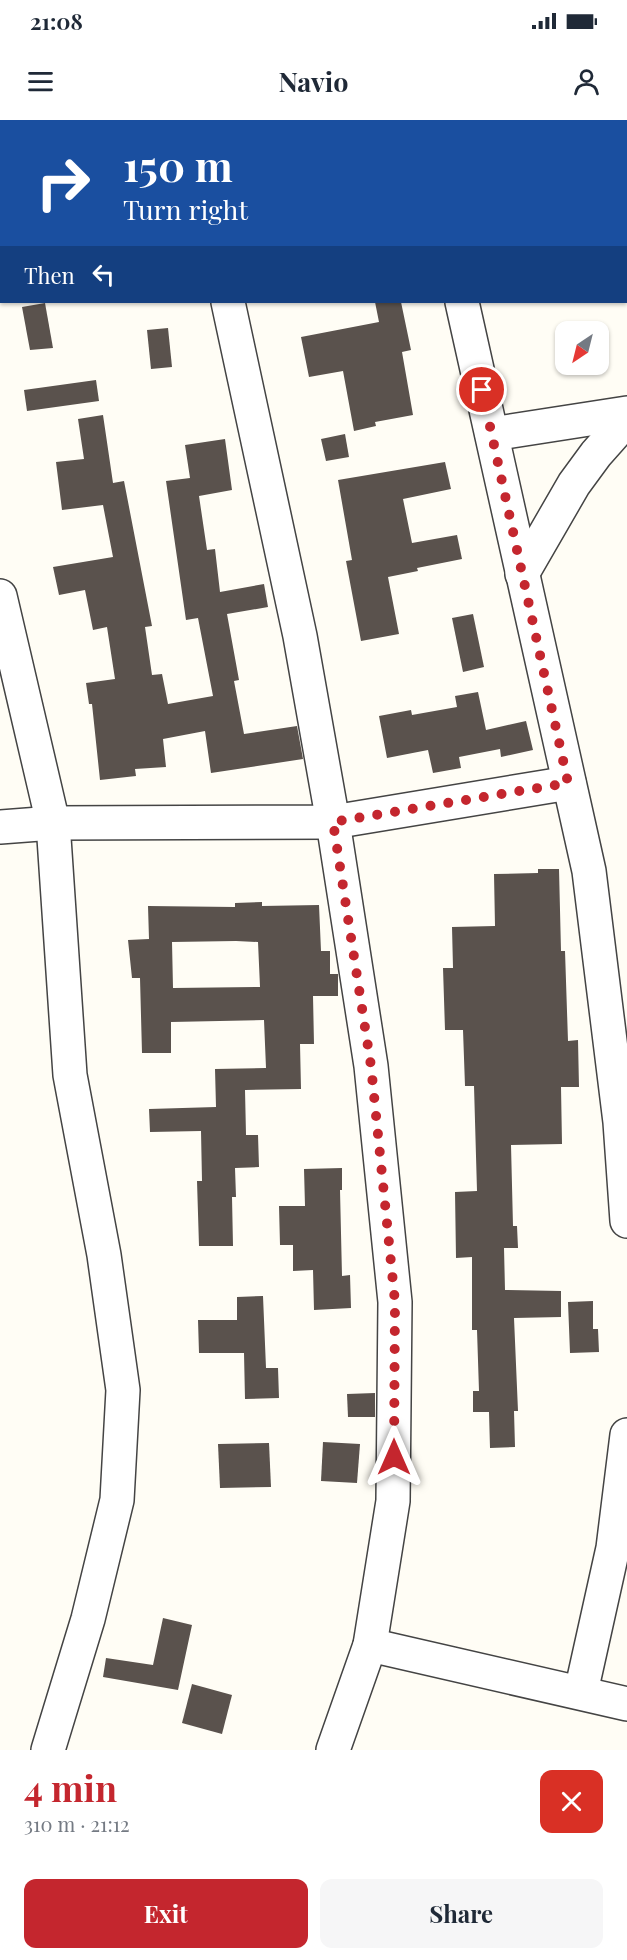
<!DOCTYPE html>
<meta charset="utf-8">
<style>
:root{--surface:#fff;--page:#f6f6f7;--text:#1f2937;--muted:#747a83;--accent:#c4262e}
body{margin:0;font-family:"Playfair Display",serif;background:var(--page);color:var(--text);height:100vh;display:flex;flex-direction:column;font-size:22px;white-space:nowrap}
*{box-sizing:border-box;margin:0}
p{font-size:20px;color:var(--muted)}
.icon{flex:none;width:33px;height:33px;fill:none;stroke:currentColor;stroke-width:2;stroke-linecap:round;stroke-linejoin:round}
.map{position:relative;height:1630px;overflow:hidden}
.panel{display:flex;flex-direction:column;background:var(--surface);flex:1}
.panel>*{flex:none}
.banner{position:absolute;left:0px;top:0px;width:627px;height:183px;box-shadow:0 2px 4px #0004;background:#1a4fa0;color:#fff;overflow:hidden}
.needle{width:39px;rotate:215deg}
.fabs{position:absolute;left:555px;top:201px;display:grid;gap:12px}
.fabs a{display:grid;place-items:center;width:54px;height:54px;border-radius:12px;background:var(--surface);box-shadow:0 2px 4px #0004;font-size:30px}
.pin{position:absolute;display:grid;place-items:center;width:51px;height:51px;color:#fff;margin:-26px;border:3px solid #fff;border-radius:50%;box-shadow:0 2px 6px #0007}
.me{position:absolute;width:66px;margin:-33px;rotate:0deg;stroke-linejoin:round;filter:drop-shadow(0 0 4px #0008)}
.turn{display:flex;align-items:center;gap:21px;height:126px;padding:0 24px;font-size:27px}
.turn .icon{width:78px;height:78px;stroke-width:2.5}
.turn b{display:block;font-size:42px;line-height:51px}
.then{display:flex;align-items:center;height:57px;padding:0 24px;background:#0003;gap:12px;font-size:22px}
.round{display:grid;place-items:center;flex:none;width:63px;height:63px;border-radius:12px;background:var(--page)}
.head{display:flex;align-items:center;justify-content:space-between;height:102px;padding:0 24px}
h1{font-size:36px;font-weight:700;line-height:45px;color:var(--accent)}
.cta{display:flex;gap:12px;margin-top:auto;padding:12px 24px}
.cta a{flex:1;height:69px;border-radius:12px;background:var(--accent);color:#fff;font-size:24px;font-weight:700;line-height:69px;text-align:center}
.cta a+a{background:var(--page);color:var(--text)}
.status{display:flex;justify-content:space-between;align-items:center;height:42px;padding:0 30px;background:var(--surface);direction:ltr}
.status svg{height:16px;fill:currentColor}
header{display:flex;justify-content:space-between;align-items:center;height:78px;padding:0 24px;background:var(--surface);font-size:27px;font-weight:700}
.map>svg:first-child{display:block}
.building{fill:#5a524d;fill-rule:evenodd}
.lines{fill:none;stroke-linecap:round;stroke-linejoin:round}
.minor-casing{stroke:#444;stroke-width:36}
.minor{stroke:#fff;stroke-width:33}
.route{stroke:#c4262e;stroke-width:10;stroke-dasharray:0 18}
</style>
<div class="status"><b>21:08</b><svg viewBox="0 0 49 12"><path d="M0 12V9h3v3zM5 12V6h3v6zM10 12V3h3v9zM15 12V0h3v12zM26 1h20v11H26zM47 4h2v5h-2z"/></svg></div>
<header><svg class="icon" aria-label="menu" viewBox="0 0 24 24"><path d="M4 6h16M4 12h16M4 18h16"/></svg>Navio<svg class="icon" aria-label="person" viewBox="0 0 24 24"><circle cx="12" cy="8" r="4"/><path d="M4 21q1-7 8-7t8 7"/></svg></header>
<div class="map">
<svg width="627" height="1630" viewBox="0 0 627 1630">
<rect width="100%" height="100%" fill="#fffdf5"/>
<g class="building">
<path d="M375,182H401L411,230L402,232L413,295L375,302L376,306L354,311L343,251L309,257L301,217L379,202Z"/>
<path d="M45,183L53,228L30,230L22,187Z"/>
<path d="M168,208L172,247L151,249L147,210Z"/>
<path d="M96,260L99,281L27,291L24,270Z"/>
<path d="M103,295L113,363L124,361L152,506L145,507L152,555L162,554L168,584L213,576L198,498L186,500L166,361L190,358L185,325L225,319L232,370L199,376L207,430L215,429L220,472L264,464L268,487L227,494L239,560L234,561L244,614L297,606L303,639L211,653L205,611L163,619L166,647L135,649L136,656L100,660L92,584H89L86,563L115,559L107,507L93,510L85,470L59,475L53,447L113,437L103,385L62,390L56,342L84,339L78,299Z"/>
<path d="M345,314L349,337L326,341L321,319Z"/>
<path d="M445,342L451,369L403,379L412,423L457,415L462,439L417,448L418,451L388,457L399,514L361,521L346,441L352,440L338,360Z"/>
<path d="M473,494L484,547L463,552L452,498Z"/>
<path d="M478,572L486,610L526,601L533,630L501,637L500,629L459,637L461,648L433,653L428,630L387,638L379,596L411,590L412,595L457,587L455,576Z"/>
<path d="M538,749H559L561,831H565L568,921L578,920L579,967H561L562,1024L511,1025L513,1106H517L518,1128H504L505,1170L561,1171V1197L514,1198L518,1291H514L515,1327L490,1328L489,1292H473V1271H479L477,1210H472V1137L456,1138L455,1072L477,1071L474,966H465L463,910H445L443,848H453L452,807L495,806L494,754L538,753Z"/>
<path d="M262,782V786L319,785L321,831H330V854H338V876H313L314,924H300L301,969L245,970L246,1015H258L259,1047L235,1048L236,1077H232L233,1126H199L197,1061H202L201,1011L150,1012L149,989L216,987L215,949L266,948L264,900L171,902V933H142L140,858H132L128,820L149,819L148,786L235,787V783ZM236,821L258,822L260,867L173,868L172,822Z"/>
<path d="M342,1048V1070H340L342,1156L350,1155L351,1188L314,1190L313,1150L293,1151V1125H280L279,1086H305L304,1049Z"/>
<path d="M263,1176L266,1248H278L279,1278L245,1279L244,1233H199L198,1200H237V1177Z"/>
<path d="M593,1181V1209H598L599,1232L570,1233L568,1182Z"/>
<path d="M375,1273V1297H348L347,1274Z"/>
<path d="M323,1322L360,1324L357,1363L321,1361Z"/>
<path d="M269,1323L271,1367L220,1368L218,1324Z"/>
<path d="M163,1498L192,1505L178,1570L103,1557L106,1538L153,1545Z"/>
<path d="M192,1564L232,1575L222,1614L182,1603Z"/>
</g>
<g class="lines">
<g class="minor-casing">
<g id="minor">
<path d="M211,2V0"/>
<path d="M449,2V0"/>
<path d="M228,182L300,516L333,702L371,946L395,1182L393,1381L370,1525L333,1630"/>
<path d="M462,182L589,751L620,1002L627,1101"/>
<path d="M492,314L627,293"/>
<path d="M522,454L574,364L596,334L627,299"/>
<path d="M0,476L53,703L70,955L104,1135L123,1270L117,1380L88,1499L48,1630"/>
<path d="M0,707L53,703L333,702L569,663"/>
<path d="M370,1525L627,1584"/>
<path d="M581,1572L613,1428L627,1315"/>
</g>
</g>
<use href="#minor" class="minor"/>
</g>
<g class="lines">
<path class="route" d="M394,1337L395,1182L371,946L333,702L568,663L482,270"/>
</g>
</svg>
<div class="fabs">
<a><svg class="needle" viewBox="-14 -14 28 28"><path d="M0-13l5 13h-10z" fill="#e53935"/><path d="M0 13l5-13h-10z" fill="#747a83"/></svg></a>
</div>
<div class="pin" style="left:482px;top:270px;background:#d93025"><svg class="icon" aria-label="arrive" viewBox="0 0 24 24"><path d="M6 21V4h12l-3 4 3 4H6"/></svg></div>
<svg class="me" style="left:394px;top:1337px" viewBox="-20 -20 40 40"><path d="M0-17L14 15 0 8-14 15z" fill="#c4262e" stroke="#fff" stroke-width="4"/></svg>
<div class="banner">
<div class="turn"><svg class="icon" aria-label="right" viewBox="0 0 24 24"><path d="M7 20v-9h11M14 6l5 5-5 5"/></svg><div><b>150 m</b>Turn right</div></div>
<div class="then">Then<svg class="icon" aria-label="left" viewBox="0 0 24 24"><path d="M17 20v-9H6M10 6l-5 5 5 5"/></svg></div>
</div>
</div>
<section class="panel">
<div class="head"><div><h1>4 min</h1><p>310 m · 21:12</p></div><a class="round" style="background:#d93025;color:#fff"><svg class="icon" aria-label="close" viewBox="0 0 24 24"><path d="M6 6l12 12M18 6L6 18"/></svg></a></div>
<div class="cta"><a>Exit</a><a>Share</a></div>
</section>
